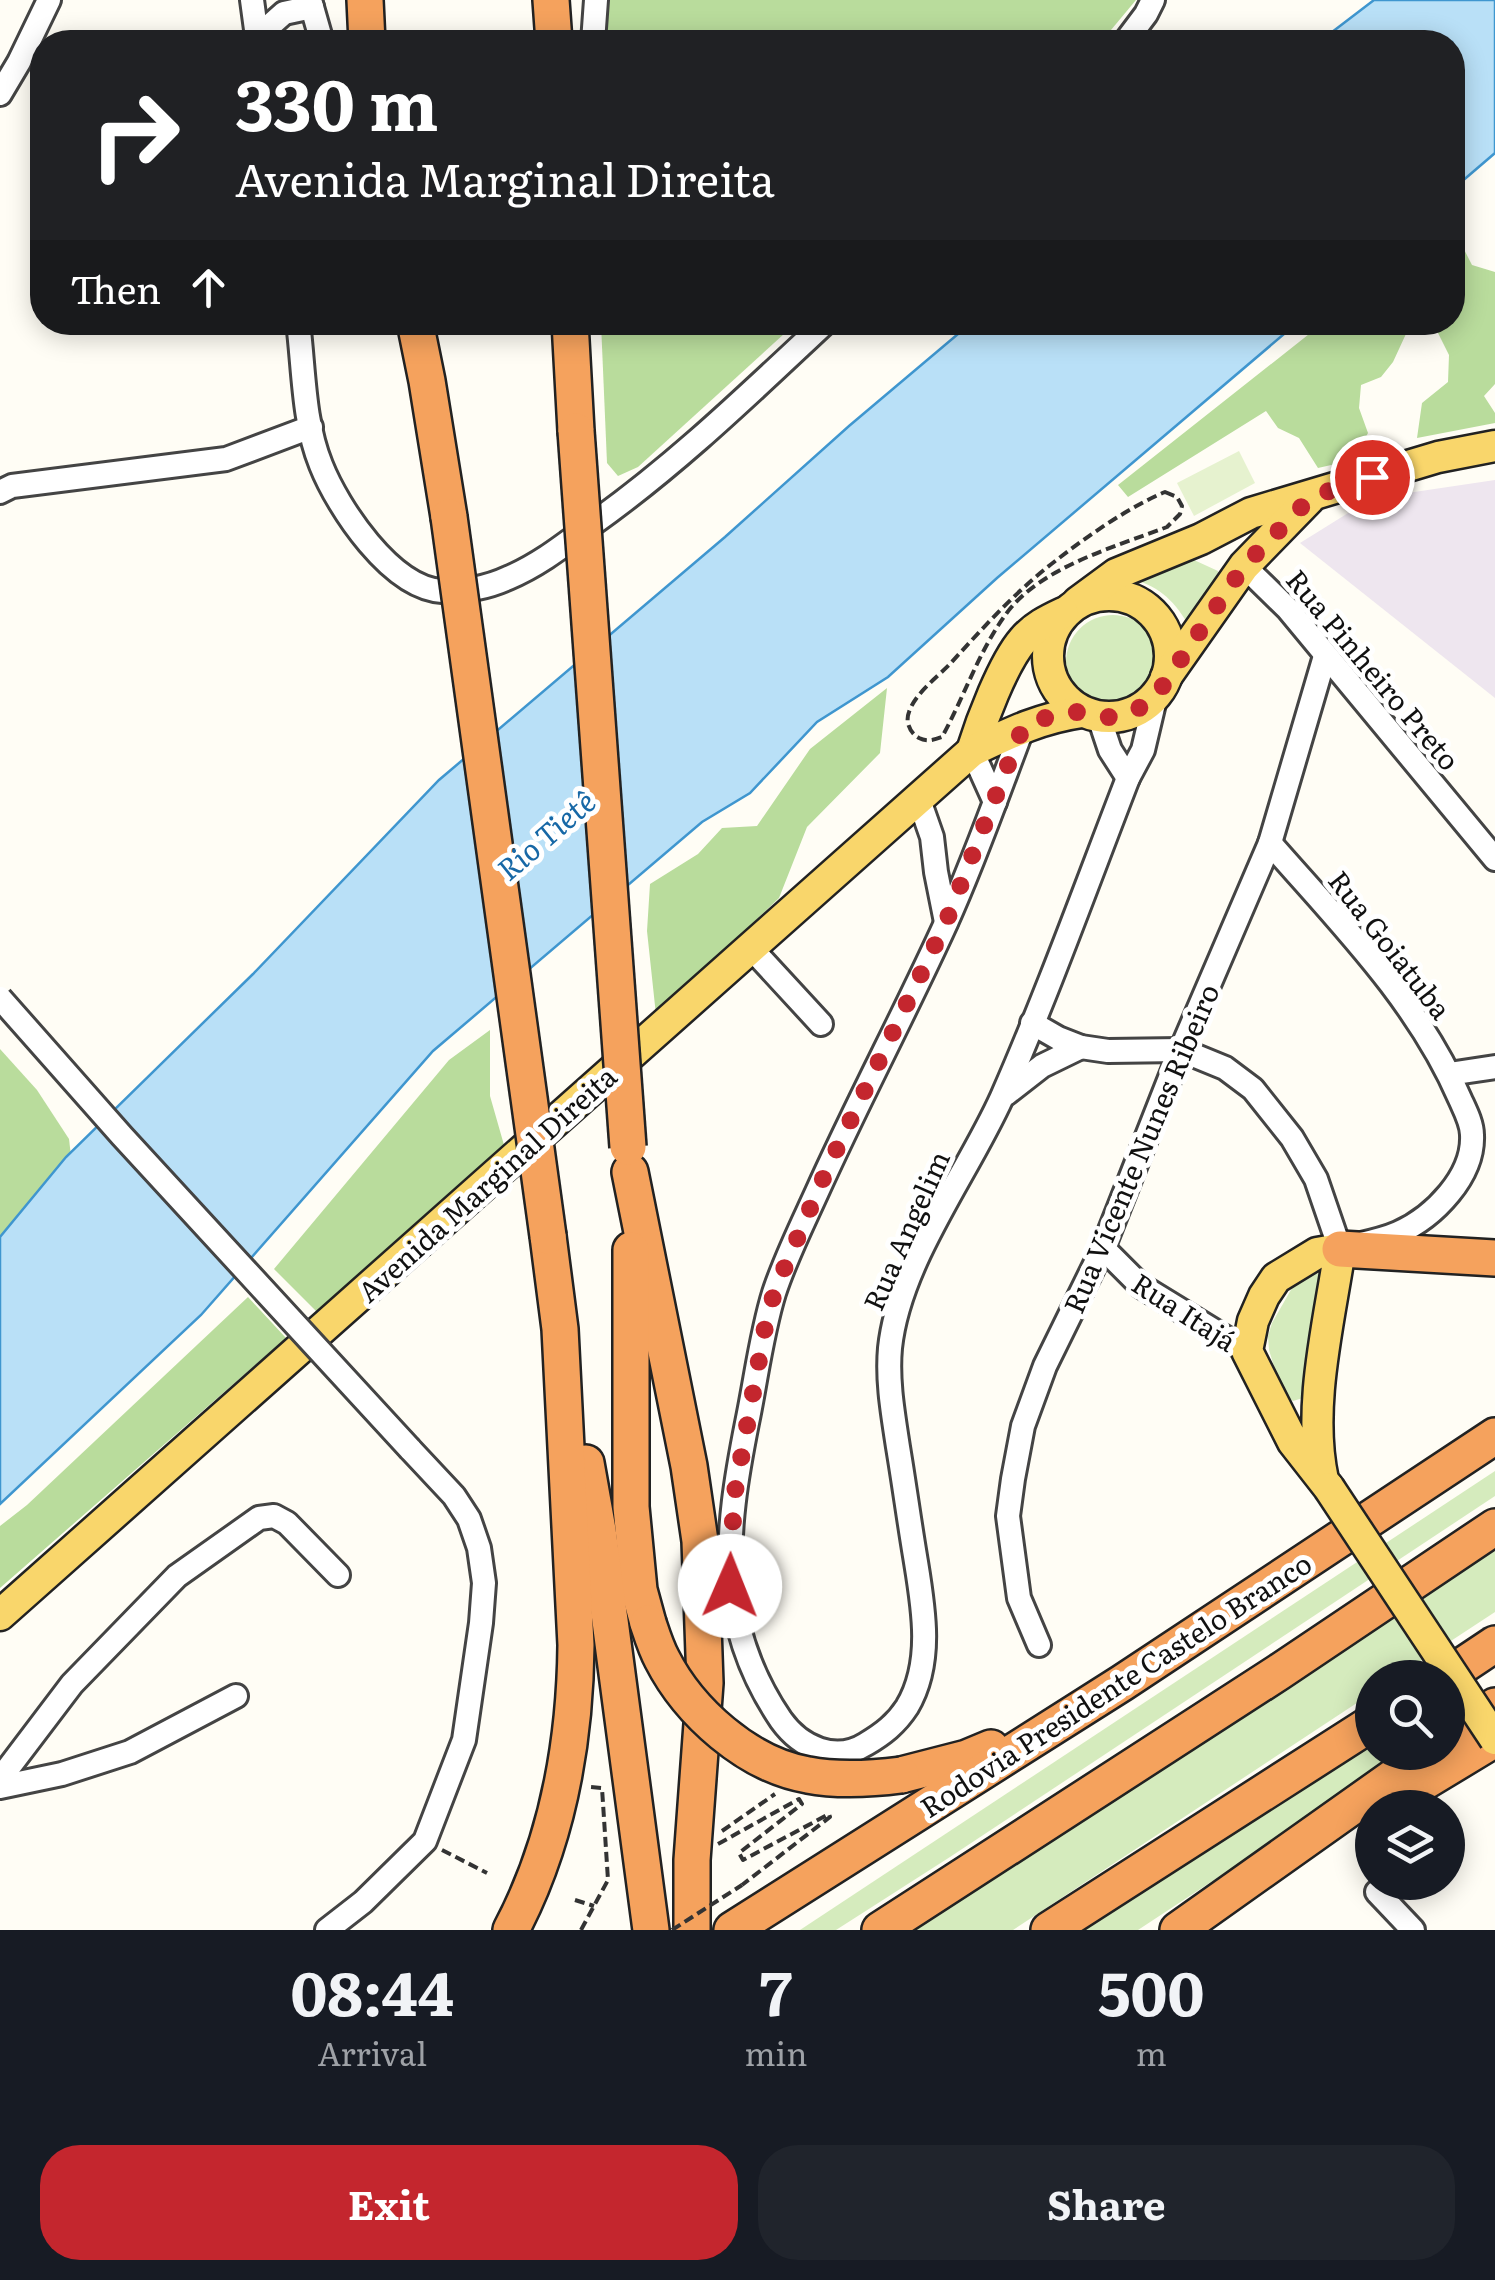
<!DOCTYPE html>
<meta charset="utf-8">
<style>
:root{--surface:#171b24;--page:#20242c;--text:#f1f3f6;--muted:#9ea1a6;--accent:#c4262e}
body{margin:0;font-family:Literata,serif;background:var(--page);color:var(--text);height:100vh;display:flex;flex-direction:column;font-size:38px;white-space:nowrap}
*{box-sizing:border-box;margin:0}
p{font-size:32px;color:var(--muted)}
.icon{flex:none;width:55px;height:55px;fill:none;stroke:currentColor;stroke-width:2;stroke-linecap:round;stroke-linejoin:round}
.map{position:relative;height:1930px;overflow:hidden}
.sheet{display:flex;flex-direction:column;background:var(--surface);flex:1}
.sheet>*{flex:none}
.guide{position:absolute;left:30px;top:30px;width:1435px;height:305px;border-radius:40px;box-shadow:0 5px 25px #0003;background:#202124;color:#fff;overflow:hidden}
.controls{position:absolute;left:1355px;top:1660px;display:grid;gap:20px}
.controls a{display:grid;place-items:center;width:110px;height:110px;border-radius:50%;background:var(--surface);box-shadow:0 5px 25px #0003;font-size:50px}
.pin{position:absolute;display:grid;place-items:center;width:85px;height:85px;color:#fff;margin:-42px;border:5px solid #fff;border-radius:50%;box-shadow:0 2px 10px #0007}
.me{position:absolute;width:110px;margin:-55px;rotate:1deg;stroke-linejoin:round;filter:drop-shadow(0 0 8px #0008)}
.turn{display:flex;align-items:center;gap:35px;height:210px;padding:0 40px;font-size:45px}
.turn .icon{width:130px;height:130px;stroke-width:2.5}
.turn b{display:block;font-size:70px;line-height:85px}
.then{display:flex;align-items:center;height:95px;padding:0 40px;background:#0003;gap:20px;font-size:38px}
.eta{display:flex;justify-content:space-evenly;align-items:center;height:170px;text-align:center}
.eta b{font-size:60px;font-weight:700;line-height:70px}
.primary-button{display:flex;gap:20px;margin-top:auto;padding:20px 40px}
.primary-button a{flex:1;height:115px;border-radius:40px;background:var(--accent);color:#fff;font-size:40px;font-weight:700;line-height:115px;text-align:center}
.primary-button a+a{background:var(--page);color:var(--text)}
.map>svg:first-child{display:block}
.industrial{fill:#eee6ef}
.green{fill:#d5ebbd}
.forest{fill:#b9dc9c}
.pitch{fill:#e6f2cf}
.water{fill:#b9e0f7;stroke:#3f96cf;stroke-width:2.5}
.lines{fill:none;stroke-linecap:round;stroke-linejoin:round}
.minor-casing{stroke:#444;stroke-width:28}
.major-casing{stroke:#222;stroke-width:35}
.highway-casing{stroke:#222;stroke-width:40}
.path{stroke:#333;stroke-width:4;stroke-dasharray:10 5;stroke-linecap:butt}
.minor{stroke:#fff;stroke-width:22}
.major{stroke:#f9d66b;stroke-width:30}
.highway{stroke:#f5a25d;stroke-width:35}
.minor-bridge-casing{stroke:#444;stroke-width:28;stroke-linecap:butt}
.major-bridge-casing{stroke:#222;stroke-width:35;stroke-linecap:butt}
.highway-bridge-casing{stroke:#222;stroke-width:40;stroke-linecap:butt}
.path-bridge{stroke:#333;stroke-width:4;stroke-dasharray:10 5;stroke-linecap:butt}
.minor-bridge{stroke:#fff;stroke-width:22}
.major-bridge{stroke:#f9d66b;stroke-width:30}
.highway-bridge{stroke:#f5a25d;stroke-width:35}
.route{stroke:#c4262e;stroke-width:18;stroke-dasharray:0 32.4}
.labels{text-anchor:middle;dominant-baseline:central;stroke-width:10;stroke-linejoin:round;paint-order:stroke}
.street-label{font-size:28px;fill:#111;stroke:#fff}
.water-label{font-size:30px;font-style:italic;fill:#1768a6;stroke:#fff}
</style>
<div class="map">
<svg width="1495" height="1930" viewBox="0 0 1495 1930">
<rect width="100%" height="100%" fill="#fffdf5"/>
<path class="industrial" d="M1495,480V698L1300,543L1353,510L1394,495Z"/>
<g class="green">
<path d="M1194,560L1218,571L1217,592L1191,630C1179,607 1164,589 1138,581Z"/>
<circle cx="1113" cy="662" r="47"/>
<path d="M1324,1272L1303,1398L1293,1401L1282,1393L1269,1350L1268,1336L1272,1323L1292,1288L1310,1275Z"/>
<path d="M1495,1471V1496L950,1857L836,1930H800Z"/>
<path d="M1495,1549V1612L1396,1677L1372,1678V1693L1013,1930H910Z"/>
<path d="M1372,1740V1752L1407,1753L1138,1930H1082Z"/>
</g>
<g class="forest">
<path d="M608,0H1136L1101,42H603Z"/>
<path d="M1453,228L1472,265L1495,272V384L1484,396L1495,413V423L1417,438L1422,403L1448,382L1449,355L1433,323L1452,322Z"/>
<path d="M601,323V322L796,323L638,467L618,476L607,463Z"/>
<path d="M1323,323H1411L1393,362L1381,377L1361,385L1359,408L1368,433L1353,460L1318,468L1299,438L1278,428L1266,411L1128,497L1118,485Z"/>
<path d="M887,688L880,753L807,827L779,898L656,1015L647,931L650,884L698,854L722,828L757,826L810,749Z"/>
<path d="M490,1030V1096L504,1145L318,1313L274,1269L449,1060Z"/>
<path d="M0,1049L37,1090L69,1139L71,1156L0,1264Z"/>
<path d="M248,1297L286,1338L0,1588V1526L27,1505Z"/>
</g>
<path class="pitch" d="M1239,451L1255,483L1194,516L1177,483Z"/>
<g class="water">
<path d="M1374,0H1495V153L1453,189L1452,42H1319Z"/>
<path d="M971,323H1297L997,578L888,677L817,722L750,793L702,822L433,1051L201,1315L0,1504V1237L66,1157L253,974L439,780L725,537L849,426Z"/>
</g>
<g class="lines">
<g class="minor-casing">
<g id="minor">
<path d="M252,0L257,37"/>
<path d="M310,0L322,42"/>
<path d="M258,42L257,37L284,13L312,7"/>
<path d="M593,42L596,0"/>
<path d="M1125,42L1146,14L1153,0"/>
<path d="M0,94L19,62L49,0"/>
<path d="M298,322C304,369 303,421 321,465C338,508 391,588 442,591C464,592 489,587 508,578C539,565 564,545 591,525C676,465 750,393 826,322"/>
<path d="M0,492L12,486L226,459L311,427"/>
<path d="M1244,566L1288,609L1495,859"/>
<path d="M1099,717L1110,750L1128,778"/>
<path d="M1023,727C998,793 975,859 946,923C905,1013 858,1101 817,1192C802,1225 785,1259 774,1293C761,1335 756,1380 747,1423C725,1534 715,1623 781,1720C801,1748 836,1763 866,1744C883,1734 896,1724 907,1707C934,1662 923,1605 915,1556C909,1520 904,1483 898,1447C893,1414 887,1381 890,1348C899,1262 967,1175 1002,1097C1048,992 1087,884 1128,778L1143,750L1156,695"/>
<path d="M972,751L995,802"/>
<path d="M918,797L932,837L936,872L946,922"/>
<path d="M751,948L821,1024"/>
<path d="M1032,1023L1058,1038L1081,1047L1108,1051L1181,1050L1225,1068L1253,1089L1292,1138L1316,1179L1340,1249C1359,1244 1380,1241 1398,1233C1434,1217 1474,1176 1472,1135C1472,1123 1465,1110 1460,1099C1418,1001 1339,922 1270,843"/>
<path d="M1449,1074L1495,1067"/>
<path d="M1006,1094L1042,1066L1081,1047"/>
<path d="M1103,1248L1141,1286L1247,1351"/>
<path d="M1039,1645L1019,1598L1008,1516L1013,1479L1023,1426L1045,1366L1103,1248L1181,1050L1270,843L1325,656"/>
<path d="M0,1779L72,1684L177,1576L259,1518L274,1516L287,1523L338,1575"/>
<path d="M0,1787L62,1774L130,1752L236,1696"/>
<path d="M1377,1892L1413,1930"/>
<path d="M327,1930L363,1902L425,1841L464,1740L481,1623L484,1583L479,1548L469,1519L454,1496L410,1449"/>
</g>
</g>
<g class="major-casing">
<g id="major">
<circle cx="1109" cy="656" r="61"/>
<path d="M1078,602L1116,574L1201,539L1251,513L1438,457L1495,446"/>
<path d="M1166,677L1244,566L1309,499"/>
<path d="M972,751C981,722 1003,663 1023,640C1034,627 1048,620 1063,613"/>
<path d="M1323,1480C1307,1407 1329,1323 1340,1249L1317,1253L1276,1278L1264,1296L1253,1321L1247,1351L1293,1442L1329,1488"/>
<path d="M0,1615L972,751C1010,733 1040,718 1082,712"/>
</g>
</g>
<g class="highway-casing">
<g id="highway">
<path d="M365,0L367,42"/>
<path d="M551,0L554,42"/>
<path d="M415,322L427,381L449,517"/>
<path d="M570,322L576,431"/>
<path d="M630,1172L689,1466L700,1541L705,1683L692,1860V1930"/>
<path d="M1340,1249L1495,1258"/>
<path d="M631,1250V1507L639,1590L648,1623"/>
<path d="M586,1463L598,1530L651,1930"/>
<path d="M1444,1678L1495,1644"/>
<path d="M1448,1739L1495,1706"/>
<path d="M901,1775L967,1758L991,1748"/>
<path d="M1409,1791L1495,1739"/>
<path d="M511,1930C558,1841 575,1744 576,1645L560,1329L548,1236"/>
<path d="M732,1930L1122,1683L1495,1436"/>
<path d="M880,1930L1279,1672L1495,1527"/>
<path d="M1049,1930L1372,1723"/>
<path d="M1178,1930L1429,1752"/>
</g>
</g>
<g class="path">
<path d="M1165,492L1177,497L1182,506L1180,514L1167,527C1115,547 1040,567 1006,614C979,651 964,697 942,737C934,740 927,742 919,738C910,733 905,722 909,712C915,694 936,678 949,665C982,629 1015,592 1054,562C1086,537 1129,507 1165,492Z"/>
<path d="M722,1831L775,1794"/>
<path d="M718,1844L799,1799L802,1804L739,1853L743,1860L829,1814L830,1817L742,1885"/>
<path d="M442,1850L487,1873"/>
<path d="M575,1900L594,1906"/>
<path d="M581,1930L608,1880L602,1788L590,1787"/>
</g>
<use href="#minor" class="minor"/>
<use href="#major" class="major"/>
<use href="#highway" class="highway"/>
<g class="minor-bridge-casing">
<path id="minor-bridge" d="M0,998L122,1136L410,1449"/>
</g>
<g class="major-bridge-casing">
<path id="major-bridge" d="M1329,1488L1495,1739"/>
</g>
<g class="highway-bridge-casing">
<g id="highway-bridge">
<path d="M576,431L628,1147"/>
<path d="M449,517L548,1236"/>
<path d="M648,1623C652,1635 656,1648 662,1659C689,1712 748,1765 808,1775C839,1781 870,1779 901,1775"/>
</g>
</g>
<path class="path-bridge" d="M672,1930L742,1885"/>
<use href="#minor-bridge" class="minor-bridge"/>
<use href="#major-bridge" class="major-bridge"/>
<use href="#highway-bridge" class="highway-bridge"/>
</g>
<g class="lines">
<path class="route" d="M730,1586L734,1497L766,1322L775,1290L828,1167L946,922L1023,727C1040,719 1060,712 1079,712C1087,712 1095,716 1103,717C1125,718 1140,709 1156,696L1244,566L1289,520L1311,497L1372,477"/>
</g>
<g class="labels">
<g class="street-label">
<text transform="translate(1374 669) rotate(50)">Rua Pinheiro Preto</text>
<text transform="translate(1391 944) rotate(52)">Rua Goiatuba</text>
<text transform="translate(1140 1148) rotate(-67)">Rua Vicente Nunes Ribeiro</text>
<text transform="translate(486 1183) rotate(-42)">Avenida Marginal Direita</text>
<text transform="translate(905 1230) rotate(-66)">Rua Angelim</text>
<text transform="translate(1185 1311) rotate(33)">Rua Itajá</text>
<text transform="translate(1115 1684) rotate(-33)">Rodovia Presidente Castelo Branco</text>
</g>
<g class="water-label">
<text transform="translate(545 834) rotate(-41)">Rio Tietê</text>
</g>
</g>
</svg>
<div class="controls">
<a><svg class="icon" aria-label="search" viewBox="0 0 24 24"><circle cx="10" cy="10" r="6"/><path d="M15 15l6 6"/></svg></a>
<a><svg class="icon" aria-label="layers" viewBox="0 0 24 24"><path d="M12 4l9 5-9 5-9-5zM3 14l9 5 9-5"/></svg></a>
</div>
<div class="pin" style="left:1372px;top:477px;background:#d93025"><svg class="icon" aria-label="arrive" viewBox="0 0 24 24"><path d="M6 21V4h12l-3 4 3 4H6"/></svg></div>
<svg class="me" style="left:730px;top:1586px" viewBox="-20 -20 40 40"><circle r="19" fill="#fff"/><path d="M0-13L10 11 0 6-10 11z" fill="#c4262e"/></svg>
<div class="guide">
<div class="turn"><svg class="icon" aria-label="right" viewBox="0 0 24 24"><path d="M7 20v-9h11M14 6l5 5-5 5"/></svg><div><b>330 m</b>Avenida Marginal Direita</div></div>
<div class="then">Then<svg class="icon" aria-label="ahead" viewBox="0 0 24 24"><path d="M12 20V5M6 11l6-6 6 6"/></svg></div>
</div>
</div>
<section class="sheet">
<div class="eta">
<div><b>08:44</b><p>Arrival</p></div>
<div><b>7</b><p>min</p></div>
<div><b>500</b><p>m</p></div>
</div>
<div class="primary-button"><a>Exit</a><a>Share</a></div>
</section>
